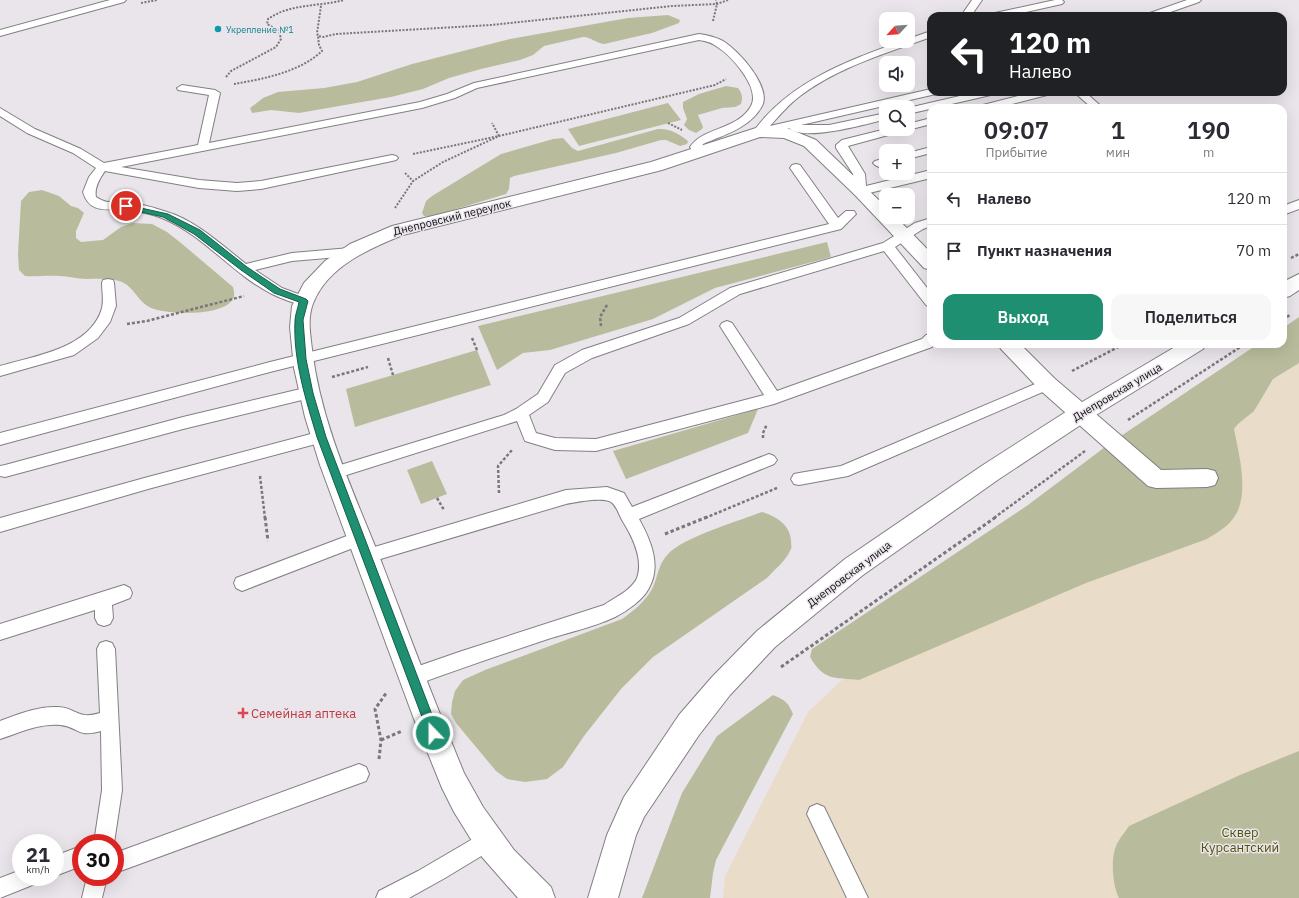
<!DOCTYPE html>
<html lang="ru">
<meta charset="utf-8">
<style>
:root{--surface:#fff;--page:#f7f7f7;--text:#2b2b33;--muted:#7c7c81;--line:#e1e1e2;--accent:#1e8f71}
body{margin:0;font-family:"IBM Plex Sans",sans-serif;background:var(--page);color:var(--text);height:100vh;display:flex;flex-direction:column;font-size:15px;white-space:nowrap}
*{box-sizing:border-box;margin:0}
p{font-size:13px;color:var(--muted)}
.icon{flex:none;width:22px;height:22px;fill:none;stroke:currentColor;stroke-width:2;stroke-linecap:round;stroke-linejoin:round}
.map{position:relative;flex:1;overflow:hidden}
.panel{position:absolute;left:927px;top:104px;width:360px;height:244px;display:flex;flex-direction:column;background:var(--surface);border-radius:12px;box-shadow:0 4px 16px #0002}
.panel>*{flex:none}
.banner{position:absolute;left:927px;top:12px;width:360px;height:84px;border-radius:12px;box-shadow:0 4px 16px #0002;background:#202124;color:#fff;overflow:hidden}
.needle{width:26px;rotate:244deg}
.tools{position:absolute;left:879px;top:12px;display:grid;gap:8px}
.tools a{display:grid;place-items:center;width:36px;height:36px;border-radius:8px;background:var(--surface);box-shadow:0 4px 16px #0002;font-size:20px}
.speed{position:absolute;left:12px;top:834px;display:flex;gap:8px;font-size:20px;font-weight:700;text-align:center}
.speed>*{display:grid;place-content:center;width:52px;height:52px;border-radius:50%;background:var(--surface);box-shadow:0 4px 16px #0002;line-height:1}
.speed small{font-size:10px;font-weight:400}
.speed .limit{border:6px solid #d22;background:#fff;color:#111}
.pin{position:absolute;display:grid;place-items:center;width:34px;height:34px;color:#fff;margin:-17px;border:2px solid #fff;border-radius:50%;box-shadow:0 1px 4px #0007}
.me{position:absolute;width:44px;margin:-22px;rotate:338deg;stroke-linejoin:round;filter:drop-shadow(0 0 3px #0008)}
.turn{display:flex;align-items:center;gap:14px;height:84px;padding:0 16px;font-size:18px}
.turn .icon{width:52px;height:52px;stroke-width:2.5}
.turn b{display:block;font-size:28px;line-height:34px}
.eta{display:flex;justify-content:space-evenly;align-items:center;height:68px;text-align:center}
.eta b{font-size:24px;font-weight:600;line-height:28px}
.primary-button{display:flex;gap:8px;margin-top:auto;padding:8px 16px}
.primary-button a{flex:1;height:46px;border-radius:12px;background:var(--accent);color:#fff;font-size:16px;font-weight:600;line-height:46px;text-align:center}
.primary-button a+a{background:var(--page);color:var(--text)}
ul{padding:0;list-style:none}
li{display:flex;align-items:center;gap:12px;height:52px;padding:0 16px;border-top:1px solid var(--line)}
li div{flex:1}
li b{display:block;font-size:15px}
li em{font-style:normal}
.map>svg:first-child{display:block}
.education{fill:#e9dcc8}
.green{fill:#b9bc9c}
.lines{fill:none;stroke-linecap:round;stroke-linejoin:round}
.service-casing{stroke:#837f84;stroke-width:2}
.minor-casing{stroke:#837f84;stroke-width:2}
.secondary-casing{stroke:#837f84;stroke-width:2}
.path-far2{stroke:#7a767a;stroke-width:2;stroke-dasharray:2 1.5;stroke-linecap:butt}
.path-far1{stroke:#7a767a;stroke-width:2.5;stroke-dasharray:3 2;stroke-linecap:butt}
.path{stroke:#7a767a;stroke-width:3;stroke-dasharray:3.5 2.5;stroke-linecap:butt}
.service{fill:#fff;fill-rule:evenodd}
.minor{fill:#fff;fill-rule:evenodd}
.secondary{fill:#fff;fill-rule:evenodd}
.route{fill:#1e8f71;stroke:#145d49}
.culture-dot{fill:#0f9aa8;stroke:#eae5eb;stroke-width:1.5}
.health-dot{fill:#e0444e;stroke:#eae5eb;stroke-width:1.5}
.labels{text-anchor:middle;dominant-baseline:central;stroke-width:3;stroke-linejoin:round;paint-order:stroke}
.far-culture-label{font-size:9px;fill:#0d838f;stroke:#eae5eb;text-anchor:start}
.street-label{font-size:11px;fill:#0d0b0d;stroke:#eae5eb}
.near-health-label{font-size:13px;fill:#be3a42;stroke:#eae5eb;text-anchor:start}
.near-park-label{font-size:13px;fill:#4f520a;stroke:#eae5eb}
</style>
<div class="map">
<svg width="1299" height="898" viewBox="0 0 1299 898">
<rect width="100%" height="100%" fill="#eae5eb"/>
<path class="education" d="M1299,330V898H723L725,876L808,712L924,603L1193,387L1273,344H1283Z"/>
<g class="green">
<path d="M668,15L680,20L679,23L652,33L604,44C596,43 591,37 583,37L544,46L533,55L520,60L481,69L449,78L423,89L391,97L299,113L271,110L252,113L250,108L263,98L278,92L324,88L357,82L412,64L510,39L628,18Z"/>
<path d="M726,86L738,88C742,93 743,98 741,104L735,107L722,108L698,115L703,127L702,129L696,133L689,130L684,125L687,119L683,108V102L699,94Z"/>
<path d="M668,103L681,120L579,146L568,129Z"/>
<path d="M658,129C669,128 680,134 688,141L687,144L680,146L666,140H661L616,153L514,176L510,178L509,189L506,194L430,217L424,216L422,213L426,201L432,196L501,154L553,139L563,138L572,148L578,151Z"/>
<path d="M42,190L59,196L71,206L78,208L84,213L76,231V238L81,242L103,240L121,227L133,223L152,224L167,232L181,243L233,287C234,291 235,295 233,299C223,317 165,315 149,307C137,300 132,284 119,281C109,278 97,279 86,279C77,279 68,276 59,276C47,275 37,277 25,276L19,270L18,254L21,201L29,192Z"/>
<path d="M827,242L831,257L715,288L653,319L550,350L523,353L497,370L478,326Z"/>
<path d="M1299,317V363L1273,379L1254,411L1238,424L1234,429C1239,455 1251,498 1232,520C1226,528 1216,533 1207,539L1086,583L859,680C833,677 824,681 810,657L812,649L1028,505L1109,444L1258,344H1283V328Z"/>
<path d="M477,350L491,385L355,427L346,389Z"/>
<path d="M758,409L748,433L626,479L613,451Z"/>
<path d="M432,461L447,494L421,504L407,470Z"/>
<path d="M762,512C776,516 790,525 791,540C791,543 792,547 791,549C786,561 775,569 767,578L653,657L621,689L584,736L563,767L547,779L525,782L507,779L496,771L456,723L451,714L452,702L455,691L463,680L485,670L622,619C633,611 645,602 652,589C658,577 658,564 668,554C682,538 741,520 762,512Z"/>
<path d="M773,695C785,700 788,702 793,714L716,860L713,873L710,898H642L682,793L717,736Z"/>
<path d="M1299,751V898H1119C1112,884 1110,855 1118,842C1121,836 1126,831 1129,826L1240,775Z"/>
</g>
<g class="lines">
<g class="service-casing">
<g id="service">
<path d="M110,0H126L124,2L0,36V30Z"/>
<path d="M972,0H982L971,16H961Z"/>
<path d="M1055,0H1062L1064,2L1062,4L1008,16H990L995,13Z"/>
<path d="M1187,0H1201L1199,2L1159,16H1145L1147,14Z"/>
<path d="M931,31V37C887,53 838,67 800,96C789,104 780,115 770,126L931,89V92H937L936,94L801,125H829L886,113V119C868,124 802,142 789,128L759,135L753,132C789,82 847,61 902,41H908V39Z"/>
<path d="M699,34C707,35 715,37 723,41C738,50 772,87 762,106C750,128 724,135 703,144L702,147L704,152L702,154H694L690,147C703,127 738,130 751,106C761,88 731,55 716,46C711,42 705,41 699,40L477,88L455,98L422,108L121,167L199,180L237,183L261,181L392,155L396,156L398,158L396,160L392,161L261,189L237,191L199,188L105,171C100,178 94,188 96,197C108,205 113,201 125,202C139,203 155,208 167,212C195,220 223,246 246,264L292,253L350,248L354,249L356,252L354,255L350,256L292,261L255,270L282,288L309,298L311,301L309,304L304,306C294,303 282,299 272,294C232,274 204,235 162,218C152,214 137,211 126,210C108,208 90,215 83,192L89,177L96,168L73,153L27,133L0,116V108L35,129L81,149L104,163L198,145L209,95L178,90L177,88L182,85L215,90L220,93L209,143L420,102L447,94L474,83Z"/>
<path d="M977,92H996L995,94L908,114V108Z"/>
<path d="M1034,92H1052L1051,94L996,108H978L979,106Z"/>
<path d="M1074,92H1085L1103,108H1092Z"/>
<path d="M931,118V124L908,130L904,129L903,131L848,146L865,174L866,186L931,170V178L861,195L857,194L855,191L853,174L836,148V145L842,140L886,129H908V124Z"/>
<path d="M931,147V153L908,159V153Z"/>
<path d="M886,158V165L879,167L875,165L873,163L875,161Z"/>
<path d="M796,164L800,165L838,218L846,211H854L856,214L841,229L270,372L0,445V433L270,362L829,224L790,168L792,165Z"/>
<path d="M1299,200V209L1283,215V206Z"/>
<path d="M931,218V226L923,229L895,247L931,293V307L926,305L884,251L740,294L689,324L592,358L565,373L548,402L529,415L536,433L555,438L596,439L764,395L720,326L722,323L727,321L732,323L777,391L922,339L926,335L931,334V344H934L932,347L774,404L596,451L555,450L525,441L517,421L334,479L329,477L326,473L329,469L334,467L504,415L516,409L538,394L555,365L582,350L679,318L730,288L883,243L915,223Z"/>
<path d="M108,279L113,280L114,283L116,306L110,322L98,338L74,355L0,376V366C35,356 91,348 102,308C104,300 102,291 102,283L103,280Z"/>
<path d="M1047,379L1052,380L1054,384L1052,388L848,476L799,485L794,484L791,479L794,474L799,473L841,466Z"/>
<path d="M309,387L314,389L316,393L314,397L183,429L5,477L0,476V466L5,465L183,417Z"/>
<path d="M322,431L327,433L329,437L327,441L148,489L0,532V518L148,477Z"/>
<path d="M769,454L774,456L777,460L774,464L639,519C650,539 662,565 649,588C643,600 627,611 615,617C594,627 570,632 548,639C503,654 458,669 413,686L407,683L404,677L407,671L413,668L459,652L604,605C614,598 632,590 637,578C644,559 632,536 622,520C619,515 617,506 611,502C603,497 576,502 566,504L367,563L361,561L359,556L361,551L566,490L607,487L624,493L632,507Z"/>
<path d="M360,531L366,533L368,538L366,543L242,591L236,588L234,583L236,578Z"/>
<path d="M124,585L130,588L132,593L130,598L112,605L113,618L110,624L104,626L98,624L95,618V610L0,640V624Z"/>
<path d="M106,641L112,643L115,649L122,790L114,843H94L102,790L101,731C77,738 79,727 60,725C39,723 19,733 0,739V721C19,714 38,706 58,707C77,708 77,720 100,713L97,649L100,643Z"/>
<path d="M359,764L366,767L369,774L366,781L115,873V853Z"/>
<path d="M817,804L824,807L868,898H847L807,814L810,807Z"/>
<path d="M488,830L495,833L498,840L495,847L483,855L445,878L409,898H376L379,891L418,871Z"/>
<path d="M81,846V866L55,876V856Z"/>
<path d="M21,870V877H38L35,884L0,898V878Z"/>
<path d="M87,877H107L102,898H82Z"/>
</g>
</g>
<g class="minor-casing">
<g id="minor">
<path d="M759,127L787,128L816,140L886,207V217H896L931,253V270L924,268L855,195L804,146L784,138L760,137L662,170L403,235C370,248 329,266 314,301C307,316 310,333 312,349C321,425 355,495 383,566C404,621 424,675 446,729L464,773L483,807L514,850L551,887L555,898H518L482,857L454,812L442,788L414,719L320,465L305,417L294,368L290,327L292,306L304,283L325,261L350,244L392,226L651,162Z"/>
<path d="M998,344H1020L1054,378L1161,470L1207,469L1215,471L1218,478L1215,485L1207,487L1156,488L1148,486L1040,390L1001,349Z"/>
</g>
</g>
<g class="secondary-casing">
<g id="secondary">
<path d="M1299,274V290L1290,296L1283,298V282Z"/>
<path d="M1180,344H1206L1203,349L1088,420L999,479L863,575L775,647L730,695L699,735L644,817L636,835L618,898H588L607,835L624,797L679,715L712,677L757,631L845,559L983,465L1072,408Z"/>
</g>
</g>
<g class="path-far2">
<path d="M141,3L157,0"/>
<path d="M321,6L317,33L318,36L323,37L336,34L491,25L672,6L717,4L728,0"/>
<path d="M713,21L717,4L716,0"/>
<path d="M226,77L231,71L276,47L281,39L279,31L267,24L268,19C291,3 318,7 344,0"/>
<path d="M234,84C263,79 300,72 322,51L319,45L318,36"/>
<path d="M668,123L682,130"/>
<path d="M413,154L499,136L715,85L726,79"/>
<path d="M405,173L413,181L443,162L499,136L492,123"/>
<path d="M395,208L413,181"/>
</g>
<g class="path-far1">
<path d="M1291,258L1299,254"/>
<path d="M1283,320L1291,314"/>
<path d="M127,324L147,321L244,296"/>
<path d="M601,326L600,317L607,305"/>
<path d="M472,338L477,350"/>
<path d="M388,358L393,375"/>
<path d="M1072,371L1124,344"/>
<path d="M332,377L368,367"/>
<path d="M1128,420L1245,344"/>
<path d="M763,438V433L767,424"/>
<path d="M260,476L265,518"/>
<path d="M499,493L498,466L512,450"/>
<path d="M437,498L444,510"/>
<path d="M705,518L777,488"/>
<path d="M994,518L1085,451"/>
</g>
<g class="path">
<path d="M265,517L268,541"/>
<path d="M665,534L707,517"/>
<path d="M781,667L996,517"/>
<path d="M381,740L402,731"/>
<path d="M379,759L381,740L375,709L387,692"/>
</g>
<use href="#service" class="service"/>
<use href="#minor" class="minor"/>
<use href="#secondary" class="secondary"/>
</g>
<path class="route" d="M123,204L168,214L200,230L247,267L280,289L306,299L308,301L303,320L306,359L313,393L326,437L439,733L437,737L433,739L429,737L428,733L317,437C306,400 293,360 295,321C295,315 298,308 299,302L274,293L241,270L194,234L178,225L163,217L123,208Z"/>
<circle class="culture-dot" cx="218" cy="29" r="4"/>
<path class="health-dot" d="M241 707h4v4h4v4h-4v4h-4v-4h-4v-4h4z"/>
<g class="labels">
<g class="far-culture-label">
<text x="226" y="29">Укрепление №1</text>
</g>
<g class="street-label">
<text transform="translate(452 217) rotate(-14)">Днепровский переулок</text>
<text transform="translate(1117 392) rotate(-31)">Днепровская улица</text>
<text transform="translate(849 574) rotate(-37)">Днепровская улица</text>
</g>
<g class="near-health-label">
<text x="251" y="713">Семейная аптека</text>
</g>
<g class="near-park-label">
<text x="1240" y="832">Сквер<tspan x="1240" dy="15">Курсантский</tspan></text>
</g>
</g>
</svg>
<div class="tools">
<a><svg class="needle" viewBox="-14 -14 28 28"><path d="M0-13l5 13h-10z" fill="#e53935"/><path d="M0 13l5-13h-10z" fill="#7c7c81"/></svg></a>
<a><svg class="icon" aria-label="sound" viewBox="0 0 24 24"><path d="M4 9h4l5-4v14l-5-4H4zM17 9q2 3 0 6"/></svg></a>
<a><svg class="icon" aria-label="search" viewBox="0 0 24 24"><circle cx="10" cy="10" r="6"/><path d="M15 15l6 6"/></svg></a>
<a>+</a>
<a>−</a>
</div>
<div class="speed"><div>21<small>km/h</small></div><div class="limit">30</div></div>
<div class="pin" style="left:126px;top:206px;background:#d93025"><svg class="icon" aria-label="arrive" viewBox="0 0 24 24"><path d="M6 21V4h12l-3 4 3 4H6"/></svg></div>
<svg class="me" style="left:433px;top:733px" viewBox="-20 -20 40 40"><circle r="17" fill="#1e8f71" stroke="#fff" stroke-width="3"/><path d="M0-11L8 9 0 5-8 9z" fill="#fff"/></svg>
<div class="banner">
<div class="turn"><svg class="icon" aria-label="left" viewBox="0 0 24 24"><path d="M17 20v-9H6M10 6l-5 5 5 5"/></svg><div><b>120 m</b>Налево</div></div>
</div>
<section class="panel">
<div class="eta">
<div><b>09:07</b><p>Прибытие</p></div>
<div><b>1</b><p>мин</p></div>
<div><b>190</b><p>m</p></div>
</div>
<ul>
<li><svg class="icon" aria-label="left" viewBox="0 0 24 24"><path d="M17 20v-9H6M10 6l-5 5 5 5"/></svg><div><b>Налево</b></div><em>120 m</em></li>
<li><svg class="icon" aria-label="arrive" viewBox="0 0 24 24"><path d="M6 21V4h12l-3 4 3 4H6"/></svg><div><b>Пункт назначения</b></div><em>70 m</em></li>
</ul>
<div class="primary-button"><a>Выход</a><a>Поделиться</a></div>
</section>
</div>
